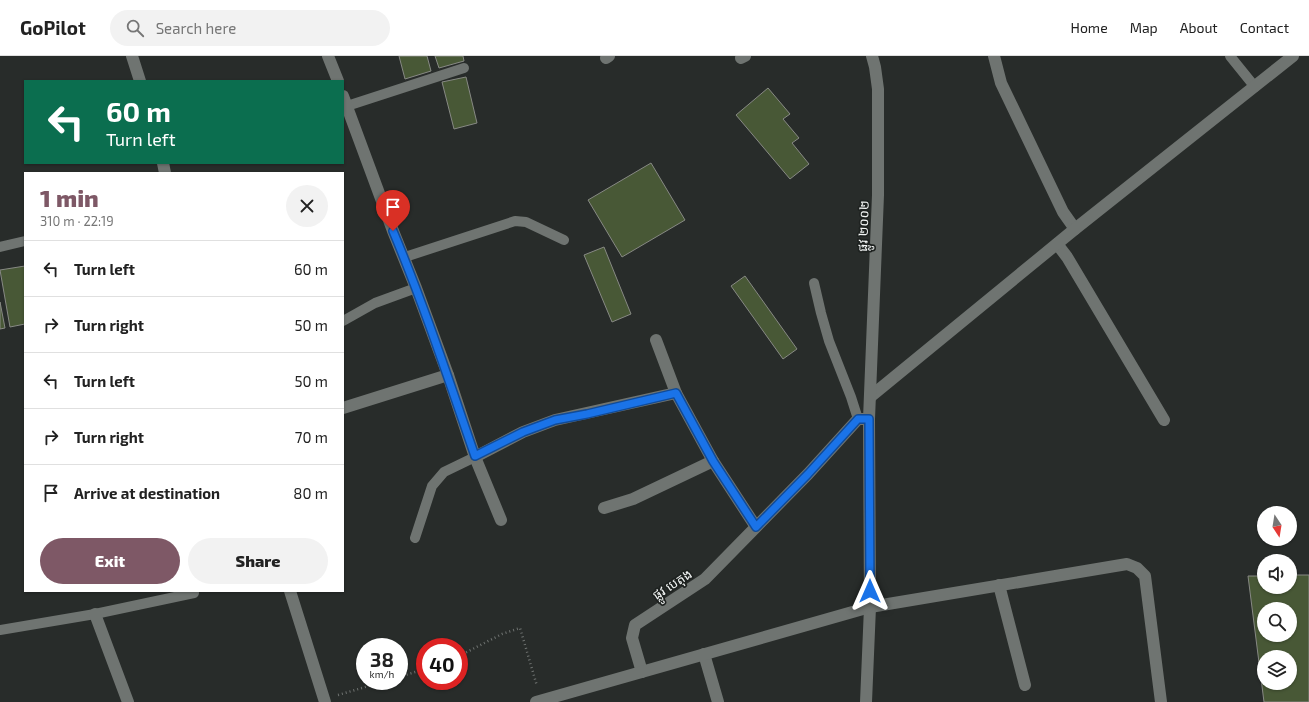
<!DOCTYPE html>
<meta charset="utf-8">
<style>
:root{--surface:#fff;--page:#f2f2f2;--text:#222;--muted:#767676;--line:#e0e0e0;--accent:#7e5866}
body{margin:0;font-family:"Exo 2","Noto Sans Khmer",sans-serif;background:var(--page);color:var(--text);height:100vh;display:flex;flex-direction:column;font-size:15px;white-space:nowrap}
*{box-sizing:border-box;margin:0}
p{font-size:13px;color:var(--muted)}
.icon{flex:none;width:22px;height:22px;fill:none;stroke:currentColor;stroke-width:2;stroke-linecap:round;stroke-linejoin:round}
.map{position:relative;flex:1;overflow:hidden}
.drawer{position:absolute;left:24px;top:116px;width:320px;height:420px;display:flex;flex-direction:column;background:var(--surface);border-radius:0px;box-shadow:0 1px 3px #0004}
.drawer>*{flex:none}
.banner{position:absolute;left:24px;top:24px;width:320px;height:84px;border-radius:0px;box-shadow:0 1px 3px #0004;background:#0b6e4f;color:#fff;overflow:hidden}
.needle{width:26px;rotate:168deg}
.buttons{position:absolute;left:1257px;top:450px;display:grid;gap:8px}
.buttons a{display:grid;place-items:center;width:40px;height:40px;border-radius:50%;background:var(--surface);box-shadow:0 1px 3px #0004;font-size:20px}
.speed{position:absolute;left:356px;top:582px;display:flex;gap:8px;font-size:20px;font-weight:700;text-align:center}
.speed>*{display:grid;place-content:center;width:52px;height:52px;border-radius:50%;background:var(--surface);box-shadow:0 1px 3px #0004;line-height:1}
.speed small{font-size:10px;font-weight:400}
.speed .limit{border:6px solid #d22;background:#fff;color:#111}
.pin{position:absolute;display:grid;place-items:center;width:34px;height:34px;color:#fff;margin:-41px -17px;border-radius:50% 50% 50% 0;rotate:-45deg;box-shadow:0 0 4px #0007}
.pin .icon{rotate:45deg}
.me{position:absolute;width:44px;margin:-22px;rotate:0deg;stroke-linejoin:round;filter:drop-shadow(0 0 3px #0008)}
.turn{display:flex;align-items:center;gap:14px;height:84px;padding:0 16px;font-size:18px}
.turn .icon{width:52px;height:52px;stroke-width:2.5}
.turn b{display:block;font-size:28px;line-height:34px}
.round{display:grid;place-items:center;flex:none;width:42px;height:42px;border-radius:21px;background:var(--page)}
.summary{display:flex;align-items:center;justify-content:space-between;height:68px;padding:0 16px}
h1{font-size:24px;font-weight:800;line-height:30px;color:var(--accent)}
.button{display:flex;gap:8px;margin-top:auto;padding:8px 16px}
.button a{flex:1;height:46px;border-radius:24px;background:var(--accent);color:#fff;font-size:16px;font-weight:800;line-height:46px;text-align:center}
.button a+a{background:var(--page);color:var(--text)}
ul{padding:0;list-style:none}
li{display:flex;align-items:center;gap:12px;height:56px;padding:0 16px;border-top:1px solid var(--line)}
li div{flex:1}
li b{display:block;font-size:15px}
li em{font-style:normal}
header{display:flex;align-items:center;gap:24px;box-sizing:border-box;height:56px;padding:0 20px;background:var(--surface);border-bottom:1px solid var(--line)}
header strong{font-size:19px}
nav{display:flex;gap:22px;margin-inline-start:auto;font-size:14px}
.search{width:280px;height:36px;background:var(--page);display:flex;align-items:center;gap:10px;box-sizing:border-box;padding:0 14px;border-radius:22px;color:var(--muted);font-size:15px}
.map>svg:first-child{display:block}
.building{fill:#485836;stroke:#878984;fill-rule:evenodd}
.lines{fill:none;stroke-linecap:round;stroke-linejoin:round}
.path{stroke:#6f7371;stroke-width:2.5;stroke-dasharray:1 3;stroke-linecap:butt}
.service{stroke:#6f7471;stroke-width:10}
.minor{stroke:#6f7471;stroke-width:12}
.tertiary{stroke:#6f7471;stroke-width:12}
.route-casing{stroke:#114b97;stroke-width:10}
.route{stroke:#1a73e8;stroke-width:7}
.labels{text-anchor:middle;dominant-baseline:central;stroke-width:3.5;stroke-linejoin:round;paint-order:stroke}
.street-label{font-size:13px;fill:#f2f5f4;stroke:#1e2220}
</style>
<header>
<strong>GoPilot</strong>
<div class="search"><svg class="icon" aria-label="search" viewBox="0 0 24 24"><circle cx="10" cy="10" r="6"/><path d="M15 15l6 6"/></svg>Search here</div>
<nav><a>Home</a><a>Map</a><a>About</a><a>Contact</a></nav>
</header>
<div class="map">
<svg width="1309" height="646" viewBox="0 0 1309 646">
<rect width="100%" height="100%" fill="#282c2a"/>
<g class="building">
<path d="M399,0H427L431,15L405,23Z"/>
<path d="M435,0H463L464,5L439,12Z"/>
<path d="M466,21L477,67L454,73L442,26Z"/>
<path d="M768,32L790,58L783,63L799,82L792,87L809,108L790,123L736,59Z"/>
<path d="M651,107L685,164L622,201L588,144Z"/>
<path d="M604,191L631,258L612,266L584,199Z"/>
<path d="M25,210V268L10,271L0,214Z"/>
<path d="M745,220L797,293L783,303L731,230Z"/>
<path d="M0,246L5,272L0,273Z"/>
<path d="M1290,519H1309V646H1264L1248,520H1264V531H1290ZM1264,553H1290V579H1264ZM1264,601H1290V627H1264Z"/>
</g>
<g class="lines">
<g class="path">
<path d="M459,600L502,578L520,572L537,630"/>
<path d="M399,621L425,613"/>
<path d="M338,639L386,625"/>
</g>
<g class="service">
<path d="M1230,0L1255,31"/>
<path d="M347,50L464,12"/>
<path d="M0,191L25,185"/>
<path d="M405,201L515,165L526,166L564,184"/>
<path d="M814,227L821,257L829,285L851,341L858,363"/>
<path d="M343,265L375,247L416,232"/>
<path d="M415,482L432,430L444,416L475,401"/>
<path d="M0,574L95,558L194,537"/>
</g>
<g class="minor">
<path d="M132,0L140,25"/>
<path d="M328,0L338,25"/>
<path d="M994,0L1001,27L1063,156L1075,173"/>
<path d="M606,2L609,0"/>
<path d="M741,2L745,0"/>
<path d="M343,40L393,175L416,232L448,319L475,401L501,464"/>
<path d="M163,107L165,117"/>
<path d="M1057,188L1067,201L1164,364"/>
<path d="M656,284L676,337L713,405L756,471"/>
<path d="M343,352L448,319"/>
<path d="M475,401L523,376L555,364L676,337"/>
<path d="M604,452L633,443L713,405"/>
<path d="M999,529L1025,629"/>
<path d="M290,535L325,646"/>
<path d="M95,558L128,646"/>
<path d="M704,598L718,646"/>
<path d="M642,616L632,582L635,569L705,523L808,418L858,363H869"/>
<path d="M536,646L870,551L1127,508L1137,512L1145,520L1161,646"/>
</g>
<g class="tertiary">
<path d="M870,341L1075,173L1293,0"/>
<path d="M866,646L870,551L869,363L878,139V33L875,11L872,0"/>
</g>
</g>
<g class="lines">
<g class="route-casing">
<path id="route" d="M393,175C424,249 449,325 475,400L523,376L555,364L587,358L676,337L713,405L756,471L808,418L858,363H869L870,535"/>
</g>
<use href="#route" class="route"/>
</g>
<g class="labels">
<g class="street-label">
<text transform="translate(863 170) rotate(-88)">ផ្លូវ ២០០២</text>
<text transform="translate(672 528) rotate(-33)">ផ្លូវ បេតុង</text>
</g>
</g>
</svg>
<div class="buttons">
<a><svg class="needle" viewBox="-14 -14 28 28"><path d="M0-13l5 13h-10z" fill="#e53935"/><path d="M0 13l5-13h-10z" fill="#767676"/></svg></a>
<a><svg class="icon" aria-label="sound" viewBox="0 0 24 24"><path d="M4 9h4l5-4v14l-5-4H4zM17 9q2 3 0 6"/></svg></a>
<a><svg class="icon" aria-label="search" viewBox="0 0 24 24"><circle cx="10" cy="10" r="6"/><path d="M15 15l6 6"/></svg></a>
<a><svg class="icon" aria-label="layers" viewBox="0 0 24 24"><path d="M12 4l9 5-9 5-9-5zM3 14l9 5 9-5"/></svg></a>
</div>
<div class="speed"><div>38<small>km/h</small></div><div class="limit">40</div></div>
<div class="pin" style="left:393px;top:175px;background:#d93025"><svg class="icon" aria-label="arrive" viewBox="0 0 24 24"><path d="M6 21V4h12l-3 4 3 4H6"/></svg></div>
<svg class="me" style="left:870px;top:535px" viewBox="-20 -20 40 40"><path d="M0-17L14 15 0 8-14 15z" fill="#1a73e8" stroke="#fff" stroke-width="4"/></svg>
<div class="banner">
<div class="turn"><svg class="icon" aria-label="left" viewBox="0 0 24 24"><path d="M17 20v-9H6M10 6l-5 5 5 5"/></svg><div><b>60 m</b>Turn left</div></div>
</div>
<section class="drawer">
<div class="summary"><div><h1>1 min</h1><p>310 m · 22:19</p></div><a class="round"><svg class="icon" aria-label="close" viewBox="0 0 24 24"><path d="M6 6l12 12M18 6L6 18"/></svg></a></div>
<ul>
<li><svg class="icon" aria-label="left" viewBox="0 0 24 24"><path d="M17 20v-9H6M10 6l-5 5 5 5"/></svg><div><b>Turn left</b></div><em>60 m</em></li>
<li><svg class="icon" aria-label="right" viewBox="0 0 24 24"><path d="M7 20v-9h11M14 6l5 5-5 5"/></svg><div><b>Turn right</b></div><em>50 m</em></li>
<li><svg class="icon" aria-label="left" viewBox="0 0 24 24"><path d="M17 20v-9H6M10 6l-5 5 5 5"/></svg><div><b>Turn left</b></div><em>50 m</em></li>
<li><svg class="icon" aria-label="right" viewBox="0 0 24 24"><path d="M7 20v-9h11M14 6l5 5-5 5"/></svg><div><b>Turn right</b></div><em>70 m</em></li>
<li><svg class="icon" aria-label="arrive" viewBox="0 0 24 24"><path d="M6 21V4h12l-3 4 3 4H6"/></svg><div><b>Arrive at destination</b></div><em>80 m</em></li>
</ul>
<div class="button"><a>Exit</a><a>Share</a></div>
</section>
</div>
